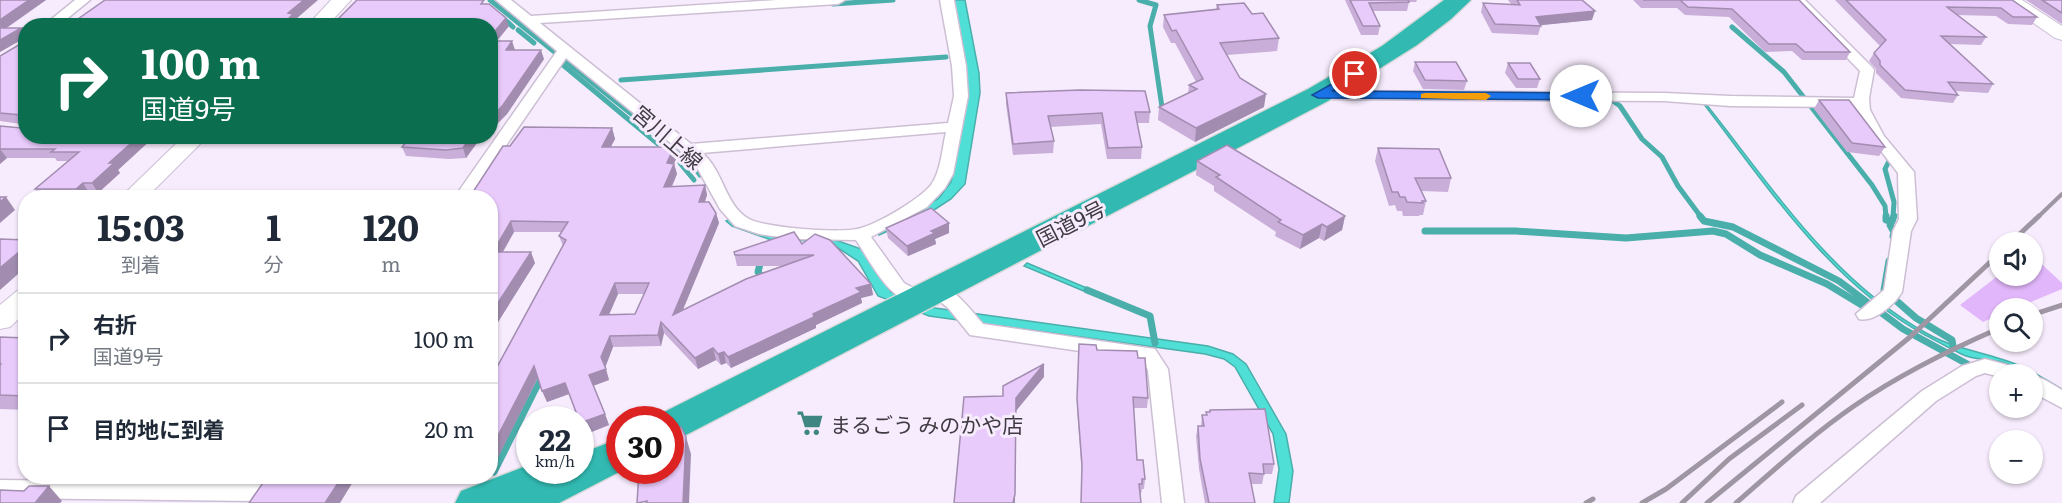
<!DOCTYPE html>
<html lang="ja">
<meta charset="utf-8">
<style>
:root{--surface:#fff;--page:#f6f6f7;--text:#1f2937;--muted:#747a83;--line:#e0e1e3}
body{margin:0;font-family:Literata,"Noto Sans JP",serif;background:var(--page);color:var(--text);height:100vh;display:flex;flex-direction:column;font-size:22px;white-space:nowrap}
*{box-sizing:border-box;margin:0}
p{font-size:20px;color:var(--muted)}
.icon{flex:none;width:33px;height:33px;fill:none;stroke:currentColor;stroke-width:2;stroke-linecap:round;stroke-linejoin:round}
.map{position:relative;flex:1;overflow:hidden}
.details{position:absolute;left:18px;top:190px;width:480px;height:294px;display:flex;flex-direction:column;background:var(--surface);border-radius:24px;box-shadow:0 2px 4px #0004}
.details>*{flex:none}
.hud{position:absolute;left:18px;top:18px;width:480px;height:126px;border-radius:24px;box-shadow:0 2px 4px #0004;background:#0b6e4f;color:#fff;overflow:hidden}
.tools{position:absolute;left:1989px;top:232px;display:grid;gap:12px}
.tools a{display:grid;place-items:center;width:54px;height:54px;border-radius:50%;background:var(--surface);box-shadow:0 2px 4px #0004;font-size:30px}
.speed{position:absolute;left:516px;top:406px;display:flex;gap:12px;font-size:30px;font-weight:700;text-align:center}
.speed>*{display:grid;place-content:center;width:78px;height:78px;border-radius:50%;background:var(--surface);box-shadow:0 2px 4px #0004;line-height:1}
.speed small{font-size:15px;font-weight:400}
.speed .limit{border:9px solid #d22;background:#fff;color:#111}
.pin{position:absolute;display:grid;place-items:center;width:51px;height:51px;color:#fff;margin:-26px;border:3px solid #fff;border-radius:50%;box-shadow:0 2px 6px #0007}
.me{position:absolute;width:66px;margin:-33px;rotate:270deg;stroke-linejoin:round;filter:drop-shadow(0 0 4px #0008)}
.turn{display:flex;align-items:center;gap:21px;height:126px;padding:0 24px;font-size:27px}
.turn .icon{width:78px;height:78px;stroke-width:2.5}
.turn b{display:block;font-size:42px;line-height:51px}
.eta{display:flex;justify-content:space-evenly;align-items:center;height:102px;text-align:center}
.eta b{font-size:36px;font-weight:700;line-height:42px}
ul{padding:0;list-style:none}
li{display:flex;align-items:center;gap:18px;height:90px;padding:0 24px;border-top:2px solid var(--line)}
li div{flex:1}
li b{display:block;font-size:22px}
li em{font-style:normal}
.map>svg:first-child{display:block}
.green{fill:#e1b6fa}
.water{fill:#4fdfd7;stroke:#4aaeab;stroke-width:1.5}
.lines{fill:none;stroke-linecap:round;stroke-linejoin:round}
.stream-far1{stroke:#4aaeab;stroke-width:5}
.stream{stroke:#4aaeab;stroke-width:7}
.street-casing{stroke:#ccbfd4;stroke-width:3}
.secondary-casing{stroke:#ccbfd4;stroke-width:2}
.highway-casing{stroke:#d9d8d9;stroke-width:3}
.street{fill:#fff;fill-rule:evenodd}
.secondary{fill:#fff;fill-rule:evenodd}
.highway{fill:#32bab2;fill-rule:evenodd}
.rail-far1{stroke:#9e96a2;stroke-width:4}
.rail{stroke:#9e96a2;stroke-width:5}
.wall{fill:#c8aed8;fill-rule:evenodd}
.shaded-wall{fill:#a28db0}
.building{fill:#e8cafb;stroke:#a28db0;stroke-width:1.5;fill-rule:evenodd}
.route{fill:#1a73e8;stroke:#114b97;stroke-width:1.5}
.slow{fill:#f59e0b}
.labels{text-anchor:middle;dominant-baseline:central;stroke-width:6;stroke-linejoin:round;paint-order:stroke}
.street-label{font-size:21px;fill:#403b43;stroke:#f7ecfd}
.poi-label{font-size:21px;fill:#403b43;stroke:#f7ecfd;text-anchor:start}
</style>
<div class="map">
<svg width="2062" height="503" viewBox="0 0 2062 503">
<rect width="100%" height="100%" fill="#f7ecfd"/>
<path class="green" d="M2033,256L2062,283V289L2014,309H2000L1999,315L1983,322L1960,305L1999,275L2032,276Z"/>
<g class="water">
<path d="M954,0H965L979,73L980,93L965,184L951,199L934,210L879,235L875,230L926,206L939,198L951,182L968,96L967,73Z"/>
<path d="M1703,103L1706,104C1772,187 1833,282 1928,334C1951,347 1977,351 2001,359C2023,365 2043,378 2062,389V393C2042,381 2024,369 2002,362C1990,359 1977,360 1966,356C1957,353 1935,340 1925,335C1830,283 1768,187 1703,103Z"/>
<path d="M730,219L753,232L767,236L833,239L864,250L891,292L935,308L1208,346L1233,354L1246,364L1286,434L1293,471L1289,503H1274L1279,469L1273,434L1235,367L1224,359L1205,354L929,316L878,296L858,261L835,246L817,241L771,240L732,226L726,221Z"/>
<path d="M1027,263L1094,291L1091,294L1024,266Z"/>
</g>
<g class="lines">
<g class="stream-far1">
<path d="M490,0L691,162L700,175"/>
<path d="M1139,0L1156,5L1150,26L1163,114"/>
<path d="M833,4L893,0"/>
<path d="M502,17L513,27"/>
<path d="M1732,27L1784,72L1872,185L1885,206L1886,217"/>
<path d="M518,30L534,43"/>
<path d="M563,65L658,144"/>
<path d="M621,80L946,57"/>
<path d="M1612,100L1620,106L1642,139L1662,157L1678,186L1701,217"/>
<path d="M1887,155L1890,159L1885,169L1894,202L1893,217"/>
<path d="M680,163L694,180"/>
</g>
<g class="stream">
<path d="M1700,216L1704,221L1733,227L1839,281L1903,329L1969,365L1963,369"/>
<path d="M1886,216V220L1892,221L1890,225L1894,232L1893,236"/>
<path d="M1892,221L1894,216"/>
<path d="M1425,231H1516L1626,238L1713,231L1726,234L1760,255L1827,284L1865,307"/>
<path d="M761,260L758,272L764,280"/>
<path d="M1889,261L1884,290L1916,318L1952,340L1953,346"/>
<path d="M1087,290L1150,316L1155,343"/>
<path d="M494,472L542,376"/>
</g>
<g class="street-casing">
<g id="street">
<path d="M75,0H90L58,26H43Z"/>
<path d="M496,0H511L531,16L777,0H845L838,4L540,23L691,144L948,123L954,96L952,66L940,0H954L966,66L968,96L953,174L945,188L927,207L871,237L904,283L924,294L926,298L924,302C894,311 870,261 856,240L794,239L759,234L735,226L720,209L694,162L566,58L470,198H454L557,51ZM946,132C942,149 941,171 931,185C920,199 875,226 857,229C838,233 766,228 749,219C725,206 723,169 702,153Z"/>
<path d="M1791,0H1805L1872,67L1874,70L1869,98L1870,110L1884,136L1914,172L1917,219L1911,231L1902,292C1895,304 1874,323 1859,319L1856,314L1884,290L1893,231L1899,219L1898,173L1864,129L1854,107L1730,106L1664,101L1318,99L1311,95L1318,91L1664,93L1730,96L1854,98L1860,71Z"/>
<path d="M935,283C955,288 970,309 983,324L1155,349L1168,369L1184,503H1162L1148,370L1142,360L970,335L949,309L926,289L928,285Z"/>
<path d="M1985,359L2025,370L2028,375H2000V377L1985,373L1976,376L1936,401L1820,503H1793L1796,496L1922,391L1962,366Z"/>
<path d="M2031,375C2042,377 2052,384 2062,390V408L2032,392V375Z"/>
<path d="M255,477H278L265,498L257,501L0,498V480L251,483Z"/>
</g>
</g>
<g class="secondary-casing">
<g id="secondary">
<path d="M331,0H351L327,26H307Z"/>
<path d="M2000,0H2022L2062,26V40L2055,38Z"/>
<path d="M184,136H208L146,198H120Z"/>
<path d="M26,288V312L10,327L0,329V305L17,291Z"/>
</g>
</g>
<g class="highway-casing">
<g id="highway">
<path d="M1444,0H1471L1451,19L1417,45L1328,101L684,436L670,441V420H654L656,416L1308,89L1382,46Z"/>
<path d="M620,438L621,471L559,503H455L461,491L526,466L530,465V471H580V454Z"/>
</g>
</g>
<use href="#street" class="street"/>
<use href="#secondary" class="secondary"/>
<use href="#highway" class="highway"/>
<path class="rail-far1" d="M2038,217L2062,194"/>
<g class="rail">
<path d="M2010,243L2039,216"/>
<path d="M2032,315L2062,305"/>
<path d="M1586,503L1593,499"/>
<path d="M1642,503L1666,489L1782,402"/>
<path d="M1682,503L1729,459L1802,405"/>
<path d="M1707,503L1910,337L2000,253"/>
<path d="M1736,503C1774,470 1812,435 1854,406C1899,375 1949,350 2000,328"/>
</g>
</g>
<g class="wall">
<path d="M0,0H46L7,28H26V136H155L118,170L120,173L98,193H89L83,198H42L35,189L68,161H57L55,158H7L0,164V126L21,128V124L0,121V56L22,43L21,40L0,52Z"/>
<path d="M484,0L485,4L509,26L497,41L515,50L544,59L507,114L497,124L493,121L490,124V26Z"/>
<path d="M1345,0H1417L1416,2H1409L1407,11H1373L1380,26L1378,35H1361Z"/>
<path d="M1508,0H1582L1592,20L1541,25L1538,35L1492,33L1481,12L1483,3L1511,4Z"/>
<path d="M1633,0H1799L1850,52L1846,60H1802L1792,51L1765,52L1729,17L1685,15L1677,8H1641Z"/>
<path d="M1835,0H2012L2037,17L2032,25L2008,24L1996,16L1957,15L1986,37L1981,45L1950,44L1993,84L1988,93L1955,91L1958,95L1953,103L1901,98L1876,73V69L1869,61L1874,53L1880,46Z"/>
<path d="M2026,0H2062V24Z"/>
<path d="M1217,5L1252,14L1279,38L1277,51L1227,55L1240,78L1264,107L1195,142L1158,120L1159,107L1188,93L1189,85L1196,82L1175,43H1171L1163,27L1164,15L1216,9Z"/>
<path d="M1415,62L1467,81L1464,90L1423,89L1413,71Z"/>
<path d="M1508,63L1540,79L1537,88H1516L1505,73Z"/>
<path d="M1006,93L1150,112L1149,123H1137L1142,147L1141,159H1107L1101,124L1050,127L1054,141L1053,153L1013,155L1006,104Z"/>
<path d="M1819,100L1885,147L1879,156L1847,152L1814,109Z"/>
<path d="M612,128L615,139L611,147L677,157L674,163L677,174L672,187L705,185L707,195L705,202L716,213L719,223L683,310L784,266H737L734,252L802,244L871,284L873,295L861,298L862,303L816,325V328L731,368L726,363L721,365L716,360L698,369L664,333L661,346L613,347L605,367L609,380L593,385L609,425L584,435L580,425V420L569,394L547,402L538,378L490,472V380L563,246L559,236L562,232H514L503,252L535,263L493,330H490V198L510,146ZM618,294H644L635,314L609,315Z"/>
<path d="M411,136H482L466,158L449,159L406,156L402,147Z"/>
<path d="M1378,148L1451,178L1448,192L1422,191L1426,201L1423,215H1420L1419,216H1403L1402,211H1397L1395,205L1389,206L1375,161Z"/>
<path d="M1197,161L1345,216L1342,230L1324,241L1319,238L1300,249L1275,236L1276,232L1214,191V186L1196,175Z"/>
<path d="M886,228L949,233L935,239L936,244L908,256L888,238Z"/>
<path d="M0,337L26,338V410L0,409Z"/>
<path d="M1079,344L1097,350L1148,398L1147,408H1134L1137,460L1145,479L1144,489H1142L1141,494L1082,476L1077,409Z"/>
<path d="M1210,410L1274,464L1272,474H1264L1262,484H1251L1255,503H1205L1199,469L1196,436L1198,426H1201L1202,415H1206V412H1210Z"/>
<path d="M61,477H98L97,478H63Z"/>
</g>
<g class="shaded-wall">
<path d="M29,0H46L0,32V20Z"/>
<path d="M304,0H318L296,19L297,22L294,26H281L288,13Z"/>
<path d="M1595,11L1592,20L1533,26L1536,17Z"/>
<path d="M506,18L509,26L490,49V37Z"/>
<path d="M21,28L26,37L0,52V40Z"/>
<path d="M512,41L515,50H506Z"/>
<path d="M541,50L544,59L507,114L497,124L494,115Z"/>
<path d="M1266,94L1264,107L1195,142L1196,128Z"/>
<path d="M612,128L615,139L605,157L602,147Z"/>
<path d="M139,136H155L118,170L120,173L98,193L92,183L109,163Z"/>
<path d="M471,136H482L466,158L463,148Z"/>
<path d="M674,147L677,157L669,174L667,163Z"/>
<path d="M0,149L7,158L0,164Z"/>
<path d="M674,164L677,174L667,197L664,187Z"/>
<path d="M83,183L89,193L82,198L76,189Z"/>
<path d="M705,185L707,195L701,213L699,202Z"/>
<path d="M6,197L15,210L0,223V202Z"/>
<path d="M716,213L719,223L676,326L673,315Z"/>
<path d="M1345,216L1342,230L1324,241L1327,227Z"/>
<path d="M511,221L514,232L497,262L493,252Z"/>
<path d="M949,223V233L935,239L936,244L908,256L907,246L931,231Z"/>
<path d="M1322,224L1319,238L1300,249L1303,235Z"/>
<path d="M26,246V267L0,290V268Z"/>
<path d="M531,252L535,263L493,330L490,325V315Z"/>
<path d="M615,283L618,294L604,326L600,315Z"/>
<path d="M871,284L873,295L861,298L862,303L816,325V328L731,368L728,357L813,314L856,288Z"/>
<path d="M661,322L664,333L661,346L658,335Z"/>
<path d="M610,336L613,347L605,368L601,357Z"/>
<path d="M713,348L716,360L698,369L695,358Z"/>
<path d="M724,352L726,363L721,365L718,354Z"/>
<path d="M1044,364V377L1016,411L1015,503H1013L1016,398Z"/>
<path d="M534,366L538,377L491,472L490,451Z"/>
<path d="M606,369L609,380L593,386L589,375Z"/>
<path d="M565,383L569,394L547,402L542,391Z"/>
<path d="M605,414L609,425L584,435L580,423Z"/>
<path d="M686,437L691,454L689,503H683Z"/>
<path d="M342,477H356L340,503H325Z"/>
<path d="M49,486L62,501L60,503H35Z"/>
</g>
<g class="building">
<path d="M0,0H29L0,20Z"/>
<path d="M105,0H304L288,13L293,14L281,26H68Z"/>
<path d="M357,0H484L481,4H489L506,18L490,37V26H331Z"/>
<path d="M1350,0H1408L1409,2L1369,3L1380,26H1363Z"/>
<path d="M1517,0H1582L1595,11L1536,17L1541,26L1495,24L1483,3L1520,5Z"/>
<path d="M1643,0H1799L1850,52H1805L1796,44H1769L1732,9L1688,7L1680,0Z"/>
<path d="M1846,0H2012L2037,17H2013L2001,8L1947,7L1986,37L1941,36L1993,84L1948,82L1958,95L1905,90L1880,65V61L1874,53L1886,40Z"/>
<path d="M2042,0H2062V13Z"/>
<path d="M1244,3L1252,14L1263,13L1279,38L1220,43L1240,78L1266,94L1196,128L1159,107L1197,89L1189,85L1203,79L1176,30L1172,31L1164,15L1219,9L1217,5Z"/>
<path d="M0,28H26V136H139L109,163H114L92,183H83L76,189H35L79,152H51L55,149H0V126L21,128V115L0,113V56L22,43L21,28L0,40Z"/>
<path d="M490,41H512L506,50H541L503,105L494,115L490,113V64L495,58H490Z"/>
<path d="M1415,62H1456L1467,81L1425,80Z"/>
<path d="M1508,63H1530L1540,79H1518Z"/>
<path d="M1080,90L1145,91L1150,112H1135L1142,147L1108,148L1102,113L1048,116L1054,141L1013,144L1006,93Z"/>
<path d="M1819,100H1849L1885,147L1852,143Z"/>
<path d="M524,127L612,128L602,147H674L667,163L674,164L664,187L705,185L699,202H709L716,213L673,315L746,279L814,255H735L734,252L794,232L802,244L815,234L830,240L871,284L856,288L861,292L813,314L814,317L728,357L724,352L718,354L713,348L695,358L661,322L658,335L610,336L601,357L606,369L589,375L605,414L580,423V420H579L565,383L542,391L534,366L490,451V380L566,240L559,236L568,222L511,221L493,252H531L490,315V198H469L503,146H510ZM615,283H649L635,314L600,315Z"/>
<path d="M411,136H471L463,148L446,150L402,147Z"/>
<path d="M1227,145L1345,216L1327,227L1322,224L1303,235L1278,222L1281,220L1216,177L1220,175L1197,161Z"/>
<path d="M1378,148L1439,149L1451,178H1415L1426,201H1422L1423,203L1407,202L1405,197H1400L1398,192H1392Z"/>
<path d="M0,197H6L0,202Z"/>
<path d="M931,208L949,223L931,231L935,233L907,246L886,228Z"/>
<path d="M0,239L26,240V246L0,268Z"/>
<path d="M0,337L26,338V396L0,395V366L1,364H0Z"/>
<path d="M1079,344L1096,345L1097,350L1137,351L1138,358H1145L1148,398L1133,397L1137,460H1143L1145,479H1142V484H1139L1141,503H1081L1082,465L1077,399Z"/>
<path d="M1044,364L1016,398L1015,494L1013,503H954L964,397L1003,396V386Z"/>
<path d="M1265,409L1274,464H1263L1264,474L1249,473L1255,503H1209L1200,459L1198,426H1204L1202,415H1207L1206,412H1210V410Z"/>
<path d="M681,427L686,437L683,503H646L647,501L637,503L639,471H670V432Z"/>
<path d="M267,477H342L325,503H249Z"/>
<path d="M29,486H49L35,503H0V490L24,491Z"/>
</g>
<path class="route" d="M1355,71L1360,74L1359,77L1332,91L1581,93L1587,96L1581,100L1318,98L1312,95Z"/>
<path class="slow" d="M1425,93H1486L1491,96L1486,100L1421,98V94Z"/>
<defs>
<g id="supermarket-bare" transform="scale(2.07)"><path d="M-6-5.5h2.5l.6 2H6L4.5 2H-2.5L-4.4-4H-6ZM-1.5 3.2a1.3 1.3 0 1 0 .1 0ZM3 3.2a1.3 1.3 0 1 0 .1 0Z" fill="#3e8681" stroke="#f7ecfd" stroke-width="2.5" paint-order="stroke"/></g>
</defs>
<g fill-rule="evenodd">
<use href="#supermarket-bare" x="810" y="423"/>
</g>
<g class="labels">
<g class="street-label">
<text transform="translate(669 136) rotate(41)">宮川上線</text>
<text transform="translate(1070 222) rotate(-27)">国道9号</text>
</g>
<g class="poi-label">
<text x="830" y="423">まるごう みのかや店</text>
</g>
</g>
</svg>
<div class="tools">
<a><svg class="icon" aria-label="sound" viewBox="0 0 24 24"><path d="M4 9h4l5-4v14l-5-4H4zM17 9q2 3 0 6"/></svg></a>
<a><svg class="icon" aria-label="search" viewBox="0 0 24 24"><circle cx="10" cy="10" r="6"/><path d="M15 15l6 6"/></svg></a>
<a>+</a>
<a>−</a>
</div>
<div class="speed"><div>22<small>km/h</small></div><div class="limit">30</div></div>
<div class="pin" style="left:1355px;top:74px;background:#d93025"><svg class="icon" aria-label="arrive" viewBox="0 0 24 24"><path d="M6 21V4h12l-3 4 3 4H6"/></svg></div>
<svg class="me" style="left:1581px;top:96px" viewBox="-20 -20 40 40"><circle r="19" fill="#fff"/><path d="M0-13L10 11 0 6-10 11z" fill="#1a73e8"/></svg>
<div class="hud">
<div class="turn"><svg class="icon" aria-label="right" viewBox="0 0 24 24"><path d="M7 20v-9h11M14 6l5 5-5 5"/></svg><div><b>100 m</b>国道9号</div></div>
</div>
<section class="details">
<div class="eta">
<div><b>15:03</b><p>到着</p></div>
<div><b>1</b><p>分</p></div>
<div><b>120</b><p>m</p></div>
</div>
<ul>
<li><svg class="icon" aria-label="right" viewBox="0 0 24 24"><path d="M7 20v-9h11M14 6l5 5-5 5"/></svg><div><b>右折</b><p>国道9号</p></div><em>100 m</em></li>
<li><svg class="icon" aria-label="arrive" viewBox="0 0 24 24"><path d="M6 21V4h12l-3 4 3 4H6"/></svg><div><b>目的地に到着</b></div><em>20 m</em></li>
</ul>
</section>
</div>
